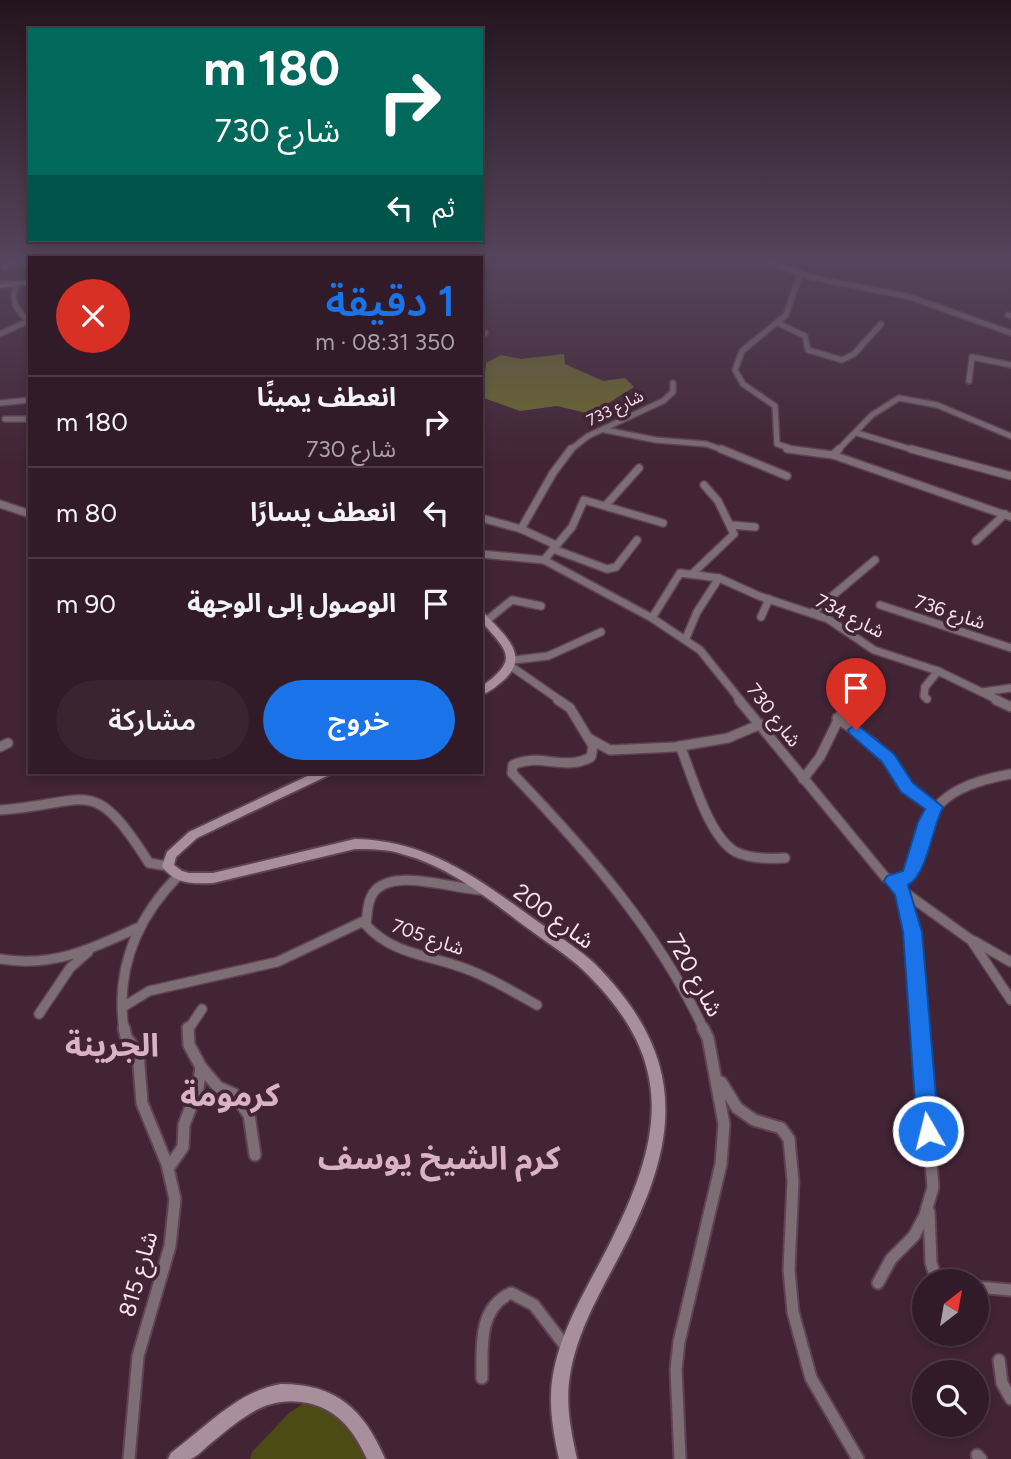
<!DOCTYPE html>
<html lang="ar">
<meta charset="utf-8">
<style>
:root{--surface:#321b28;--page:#3a2430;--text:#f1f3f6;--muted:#a8a1a8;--line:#4d3945;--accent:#1a73e8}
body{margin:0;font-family:Figtree,"Noto Sans Arabic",sans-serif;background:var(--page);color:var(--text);direction:rtl;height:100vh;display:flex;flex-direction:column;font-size:26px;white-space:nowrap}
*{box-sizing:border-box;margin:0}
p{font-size:23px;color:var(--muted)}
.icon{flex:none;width:38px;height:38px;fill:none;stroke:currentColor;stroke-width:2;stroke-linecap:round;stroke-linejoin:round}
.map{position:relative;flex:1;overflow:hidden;direction:ltr}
.sheet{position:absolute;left:28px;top:256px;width:455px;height:518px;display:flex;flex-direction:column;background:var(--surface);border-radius:0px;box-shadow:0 4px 10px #0003,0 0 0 2px var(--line);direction:rtl}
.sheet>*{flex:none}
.hud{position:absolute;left:28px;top:28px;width:455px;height:214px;border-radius:0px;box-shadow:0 4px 10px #0003,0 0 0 2px var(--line);direction:rtl;background:#00695c;color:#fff;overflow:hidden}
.needle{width:46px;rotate:31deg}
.buttons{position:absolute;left:912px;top:1269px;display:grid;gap:14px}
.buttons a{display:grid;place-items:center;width:77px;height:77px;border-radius:50%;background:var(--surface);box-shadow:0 4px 10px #0003,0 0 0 2px var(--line);font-size:35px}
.pin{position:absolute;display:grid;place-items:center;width:60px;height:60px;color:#fff;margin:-72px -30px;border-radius:50% 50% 50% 0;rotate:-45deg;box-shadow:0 0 7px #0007}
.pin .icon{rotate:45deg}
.me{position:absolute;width:77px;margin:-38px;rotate:352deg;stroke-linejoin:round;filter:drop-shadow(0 0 5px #0008)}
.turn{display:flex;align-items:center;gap:24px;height:147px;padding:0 28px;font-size:32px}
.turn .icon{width:91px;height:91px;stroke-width:2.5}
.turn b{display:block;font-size:49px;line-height:60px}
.then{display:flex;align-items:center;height:66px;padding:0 28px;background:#0003;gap:14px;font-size:26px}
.round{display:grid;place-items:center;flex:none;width:74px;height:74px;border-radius:37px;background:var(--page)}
.summary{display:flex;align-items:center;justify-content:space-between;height:119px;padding:0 28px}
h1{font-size:42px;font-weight:600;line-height:52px;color:var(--accent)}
.action{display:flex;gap:14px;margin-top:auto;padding:14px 28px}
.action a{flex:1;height:80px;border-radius:42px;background:var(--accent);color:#fff;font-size:28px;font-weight:600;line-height:80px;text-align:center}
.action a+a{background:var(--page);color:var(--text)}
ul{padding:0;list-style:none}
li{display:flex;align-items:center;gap:21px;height:91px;padding:0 28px;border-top:2px solid var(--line)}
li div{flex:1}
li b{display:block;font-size:26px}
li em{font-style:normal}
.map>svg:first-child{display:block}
.green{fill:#4c4a15}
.forest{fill:#6d6b29}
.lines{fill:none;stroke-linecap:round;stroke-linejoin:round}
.minor-far3-casing{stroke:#5f4352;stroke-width:8}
.minor-far2-casing{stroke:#5f4352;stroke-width:10}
.minor-far1-casing{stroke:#5f4352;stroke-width:12}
.minor-casing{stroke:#5f4352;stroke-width:15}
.secondary-casing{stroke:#5f4352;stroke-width:4}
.minor-far3{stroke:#7d6d75;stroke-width:5}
.minor-far2{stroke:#7d6d75;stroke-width:7}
.minor-far1{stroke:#7d6d75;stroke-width:9}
.minor{stroke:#7d6d75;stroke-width:11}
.secondary{fill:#a98f9c;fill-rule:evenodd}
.route{fill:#1a73e8;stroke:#114b97;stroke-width:2}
.labels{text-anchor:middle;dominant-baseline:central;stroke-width:7;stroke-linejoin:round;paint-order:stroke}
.far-street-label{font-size:16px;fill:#f8e3ed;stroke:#422435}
.street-label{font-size:19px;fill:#f8e3ed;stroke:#422435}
.near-street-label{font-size:23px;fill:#f8e3ed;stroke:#422435}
.near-district-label{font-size:32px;font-weight:bold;fill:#dab2c6;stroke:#422435}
</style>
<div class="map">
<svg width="1011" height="1459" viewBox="0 0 1011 1459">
<rect width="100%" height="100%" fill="#422435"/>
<path class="green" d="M304,1403C336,1411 356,1428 368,1459H250L252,1452L289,1413Z"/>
<path class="forest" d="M564,354L565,364L603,381L625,378L634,387L591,414L557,406L520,411L481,397C481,384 486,375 486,363L501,355L521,359Z"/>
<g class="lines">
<g class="minor-far3-casing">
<g id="minor-far3">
<path d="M760,258L810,277L910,297L1011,333"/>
<path d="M4,266L30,262"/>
<path d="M0,283L17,284C9,300 17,310 28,321L0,334"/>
<path d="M1008,315L1011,316"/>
<path d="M778,323L805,336L808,350L842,360L854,354L881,324"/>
<path d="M481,333H485"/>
<path d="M969,381L972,357L1011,365"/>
<path d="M0,403L30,400"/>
<path d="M5,419H30"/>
<path d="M605,430L656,440L706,444L726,451"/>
<path d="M857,433L917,451"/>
<path d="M569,451L588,436L663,401L673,392V383"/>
<path d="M799,451L777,444L775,406L743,384L735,370L742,351L786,315L800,274"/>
<path d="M837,451L872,415L899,398L937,405L1011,436"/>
</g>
</g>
<g class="minor-far2-casing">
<g id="minor-far2">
<path d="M721,449L787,476"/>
<path d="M787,449L833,455L1011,517"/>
<path d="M911,449L1011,476"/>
<path d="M833,455L839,449"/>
<path d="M0,504L30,514"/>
<path d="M606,505L639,468"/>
<path d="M481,518L521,529L556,545"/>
<path d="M731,525L755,527"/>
<path d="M521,529L553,473L571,449"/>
<path d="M976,541L1005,514"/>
<path d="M553,549L607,569L616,567L637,540"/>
<path d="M481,554L544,560L652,618L700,650L741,701"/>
<path d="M544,560L572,527L584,500L663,523"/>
<path d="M693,573L734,534L718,501L704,485"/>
<path d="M880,605L1011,648"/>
<path d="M812,613L875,560"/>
<path d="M761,617L769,599"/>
<path d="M652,618L680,573L719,578L759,596L828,619L874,650L938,671L1000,701"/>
<path d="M486,621L512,600L541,606"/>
<path d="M686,638L697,612L719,578"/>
<path d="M514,660L548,656L601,632"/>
<path d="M512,667L561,701"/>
<path d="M982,692L1011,688"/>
<path d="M927,699L924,696L925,687L938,671"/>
<path d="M847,701L848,699"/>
</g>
</g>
<g class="minor-far1-casing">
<g id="minor-far1">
<path d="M558,700L570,708L593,746L591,757C565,772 539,752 513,765L512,773C587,851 658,931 704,1030"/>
<path d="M739,700L886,878L900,881L911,875C918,859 919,842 925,827C938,791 977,780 1011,774"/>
<path d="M996,700L1011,707"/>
<path d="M837,718L874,744L898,771L907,787L935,807"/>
<path d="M590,739L610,750L675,747L728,738L761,724"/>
<path d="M680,746C692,774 708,837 736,852C751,859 769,859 785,858"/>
<path d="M0,747L8,743"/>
<path d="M803,779L820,757L848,700"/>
<path d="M0,810C90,804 91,772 149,863L168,866"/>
<path d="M893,881L904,892L912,932L920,1030"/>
<path d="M482,890C455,890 386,864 371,897C367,905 367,917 366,925C394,956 433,955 469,970C493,979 515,993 537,1005"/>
<path d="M904,892L971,940L1011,1000"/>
<path d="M974,941L1011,962"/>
<path d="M0,959C51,968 92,949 137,928"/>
<path d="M123,1007L149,991L277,962L366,920"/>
<path d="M39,1014L70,968L88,952"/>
<path d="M124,1030C115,969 136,919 178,876"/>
<path d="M188,1030L202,1009"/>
</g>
</g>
<g class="minor-casing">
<g id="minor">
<path d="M124,1028L126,1037L138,1053L142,1103L167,1164L175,1199L170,1246L138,1356L129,1459"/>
<path d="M201,1067L218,1087L234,1094L249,1115L255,1155"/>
<path d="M721,1082L737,1108L754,1120L781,1128L789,1139L793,1181L789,1270L793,1312L811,1378L858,1459"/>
<path d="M169,1167L183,1147L184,1125L198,1088L201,1067L189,1045L188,1028"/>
<path d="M929,1212L931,1263L937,1281"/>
<path d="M878,1283L891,1259L914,1236L925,1215L933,1187L920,1028"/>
<path d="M976,1287L1011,1290"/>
<path d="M999,1360L1002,1383L1011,1399"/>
<path d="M482,1378C482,1347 478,1308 511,1293L534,1305L566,1347"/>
<path d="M977,1455L981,1459"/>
<path d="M680,1459L676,1369L679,1342L721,1164L724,1124L708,1038L703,1028"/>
</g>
</g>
<g class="secondary-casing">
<g id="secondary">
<path d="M30,280V284L0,288V284Z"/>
<path d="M481,612L484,613C502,633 531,654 505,679C498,685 490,692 481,695V687C520,659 508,652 481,621Z"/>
<path d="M316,772H330L329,775L197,838L176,857L174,865L182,871L189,873H213L355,839C434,841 483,883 544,926C561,938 580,950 595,964C683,1053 682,1131 628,1239C606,1283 578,1326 570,1375C565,1403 571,1431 577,1459H559C553,1431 548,1403 553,1375C561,1329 586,1290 607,1249C662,1141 679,1063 584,971C569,956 550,945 533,932C493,903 452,867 402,854C387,849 371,849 355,849L213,883C193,884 174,884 162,866L167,852L189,832Z"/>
<path d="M281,1384C337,1384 364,1410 385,1459H367C355,1433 340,1412 312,1404C268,1393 243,1417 211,1443C205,1448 197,1457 190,1459C183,1459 175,1459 168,1459L171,1453C205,1428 238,1391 281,1384Z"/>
</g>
</g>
<use href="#minor-far3" class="minor-far3"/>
<use href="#minor-far2" class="minor-far2"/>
<use href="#minor-far1" class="minor-far1"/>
<use href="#minor" class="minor"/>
<use href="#secondary" class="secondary"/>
</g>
<linearGradient id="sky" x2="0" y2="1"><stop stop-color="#24141d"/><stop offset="0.56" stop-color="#54455c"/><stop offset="1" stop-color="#54455c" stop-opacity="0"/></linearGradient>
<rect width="1011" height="463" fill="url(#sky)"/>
<path class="route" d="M856,724L894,754L913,783L943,807C932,828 927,875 908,885L922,932L939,1131L936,1139L928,1142L920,1139L917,1131L903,932L895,895L884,881L887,876L903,871L918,822L925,809L901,792L882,762L850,734L848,730Z"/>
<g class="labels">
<g class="far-street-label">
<text transform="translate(615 408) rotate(-26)">شارع 733</text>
</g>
<g class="street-label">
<text transform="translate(950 612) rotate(18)">شارع 736</text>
<text transform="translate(850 616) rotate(27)">شارع 734</text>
<text transform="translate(774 715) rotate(52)">شارع 730</text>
<text transform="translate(428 937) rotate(19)">شارع 705</text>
</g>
<g class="near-street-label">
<text transform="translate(554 916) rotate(36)">شارع 200</text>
<text transform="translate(695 975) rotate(61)">شارع 720</text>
<text transform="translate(138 1274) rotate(-74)">شارع 815</text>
</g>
<g class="near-district-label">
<text x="112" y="1045">الجرينة</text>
<text x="230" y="1095">كرمومة</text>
<text x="439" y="1158">كرم الشيخ يوسف</text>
</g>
</g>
</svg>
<div class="buttons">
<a><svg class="needle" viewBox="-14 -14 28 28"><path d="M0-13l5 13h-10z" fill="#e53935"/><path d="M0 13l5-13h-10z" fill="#a8a1a8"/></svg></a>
<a><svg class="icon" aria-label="search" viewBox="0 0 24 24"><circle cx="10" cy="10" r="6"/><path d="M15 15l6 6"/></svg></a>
</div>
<div class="pin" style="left:856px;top:730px;background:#d93025"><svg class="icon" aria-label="arrive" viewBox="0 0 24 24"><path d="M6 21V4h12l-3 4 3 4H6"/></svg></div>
<svg class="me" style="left:928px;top:1131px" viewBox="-20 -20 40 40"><circle r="17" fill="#1a73e8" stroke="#fff" stroke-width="3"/><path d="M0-11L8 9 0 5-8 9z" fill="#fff"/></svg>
<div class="hud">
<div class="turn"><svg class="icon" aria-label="right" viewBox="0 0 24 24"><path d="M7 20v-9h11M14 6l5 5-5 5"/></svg><div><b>180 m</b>شارع 730</div></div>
<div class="then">ثم<svg class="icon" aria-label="left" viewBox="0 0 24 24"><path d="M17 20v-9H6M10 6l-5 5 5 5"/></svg></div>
</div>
<section class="sheet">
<div class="summary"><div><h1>1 دقيقة</h1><p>350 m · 08:31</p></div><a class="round" style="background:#d93025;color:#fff"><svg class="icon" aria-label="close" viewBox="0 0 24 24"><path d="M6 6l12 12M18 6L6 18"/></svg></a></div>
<ul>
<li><svg class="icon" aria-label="right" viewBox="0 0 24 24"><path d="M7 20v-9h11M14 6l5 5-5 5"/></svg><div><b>انعطف يمينًا</b><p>شارع 730</p></div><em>180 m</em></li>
<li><svg class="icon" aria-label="left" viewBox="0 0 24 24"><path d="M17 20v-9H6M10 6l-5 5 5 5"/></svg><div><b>انعطف يسارًا</b></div><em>80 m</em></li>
<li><svg class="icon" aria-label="arrive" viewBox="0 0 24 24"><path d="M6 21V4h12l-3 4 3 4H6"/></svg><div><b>الوصول إلى الوجهة</b></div><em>90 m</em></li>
</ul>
<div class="action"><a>خروج</a><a>مشاركة</a></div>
</section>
</div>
